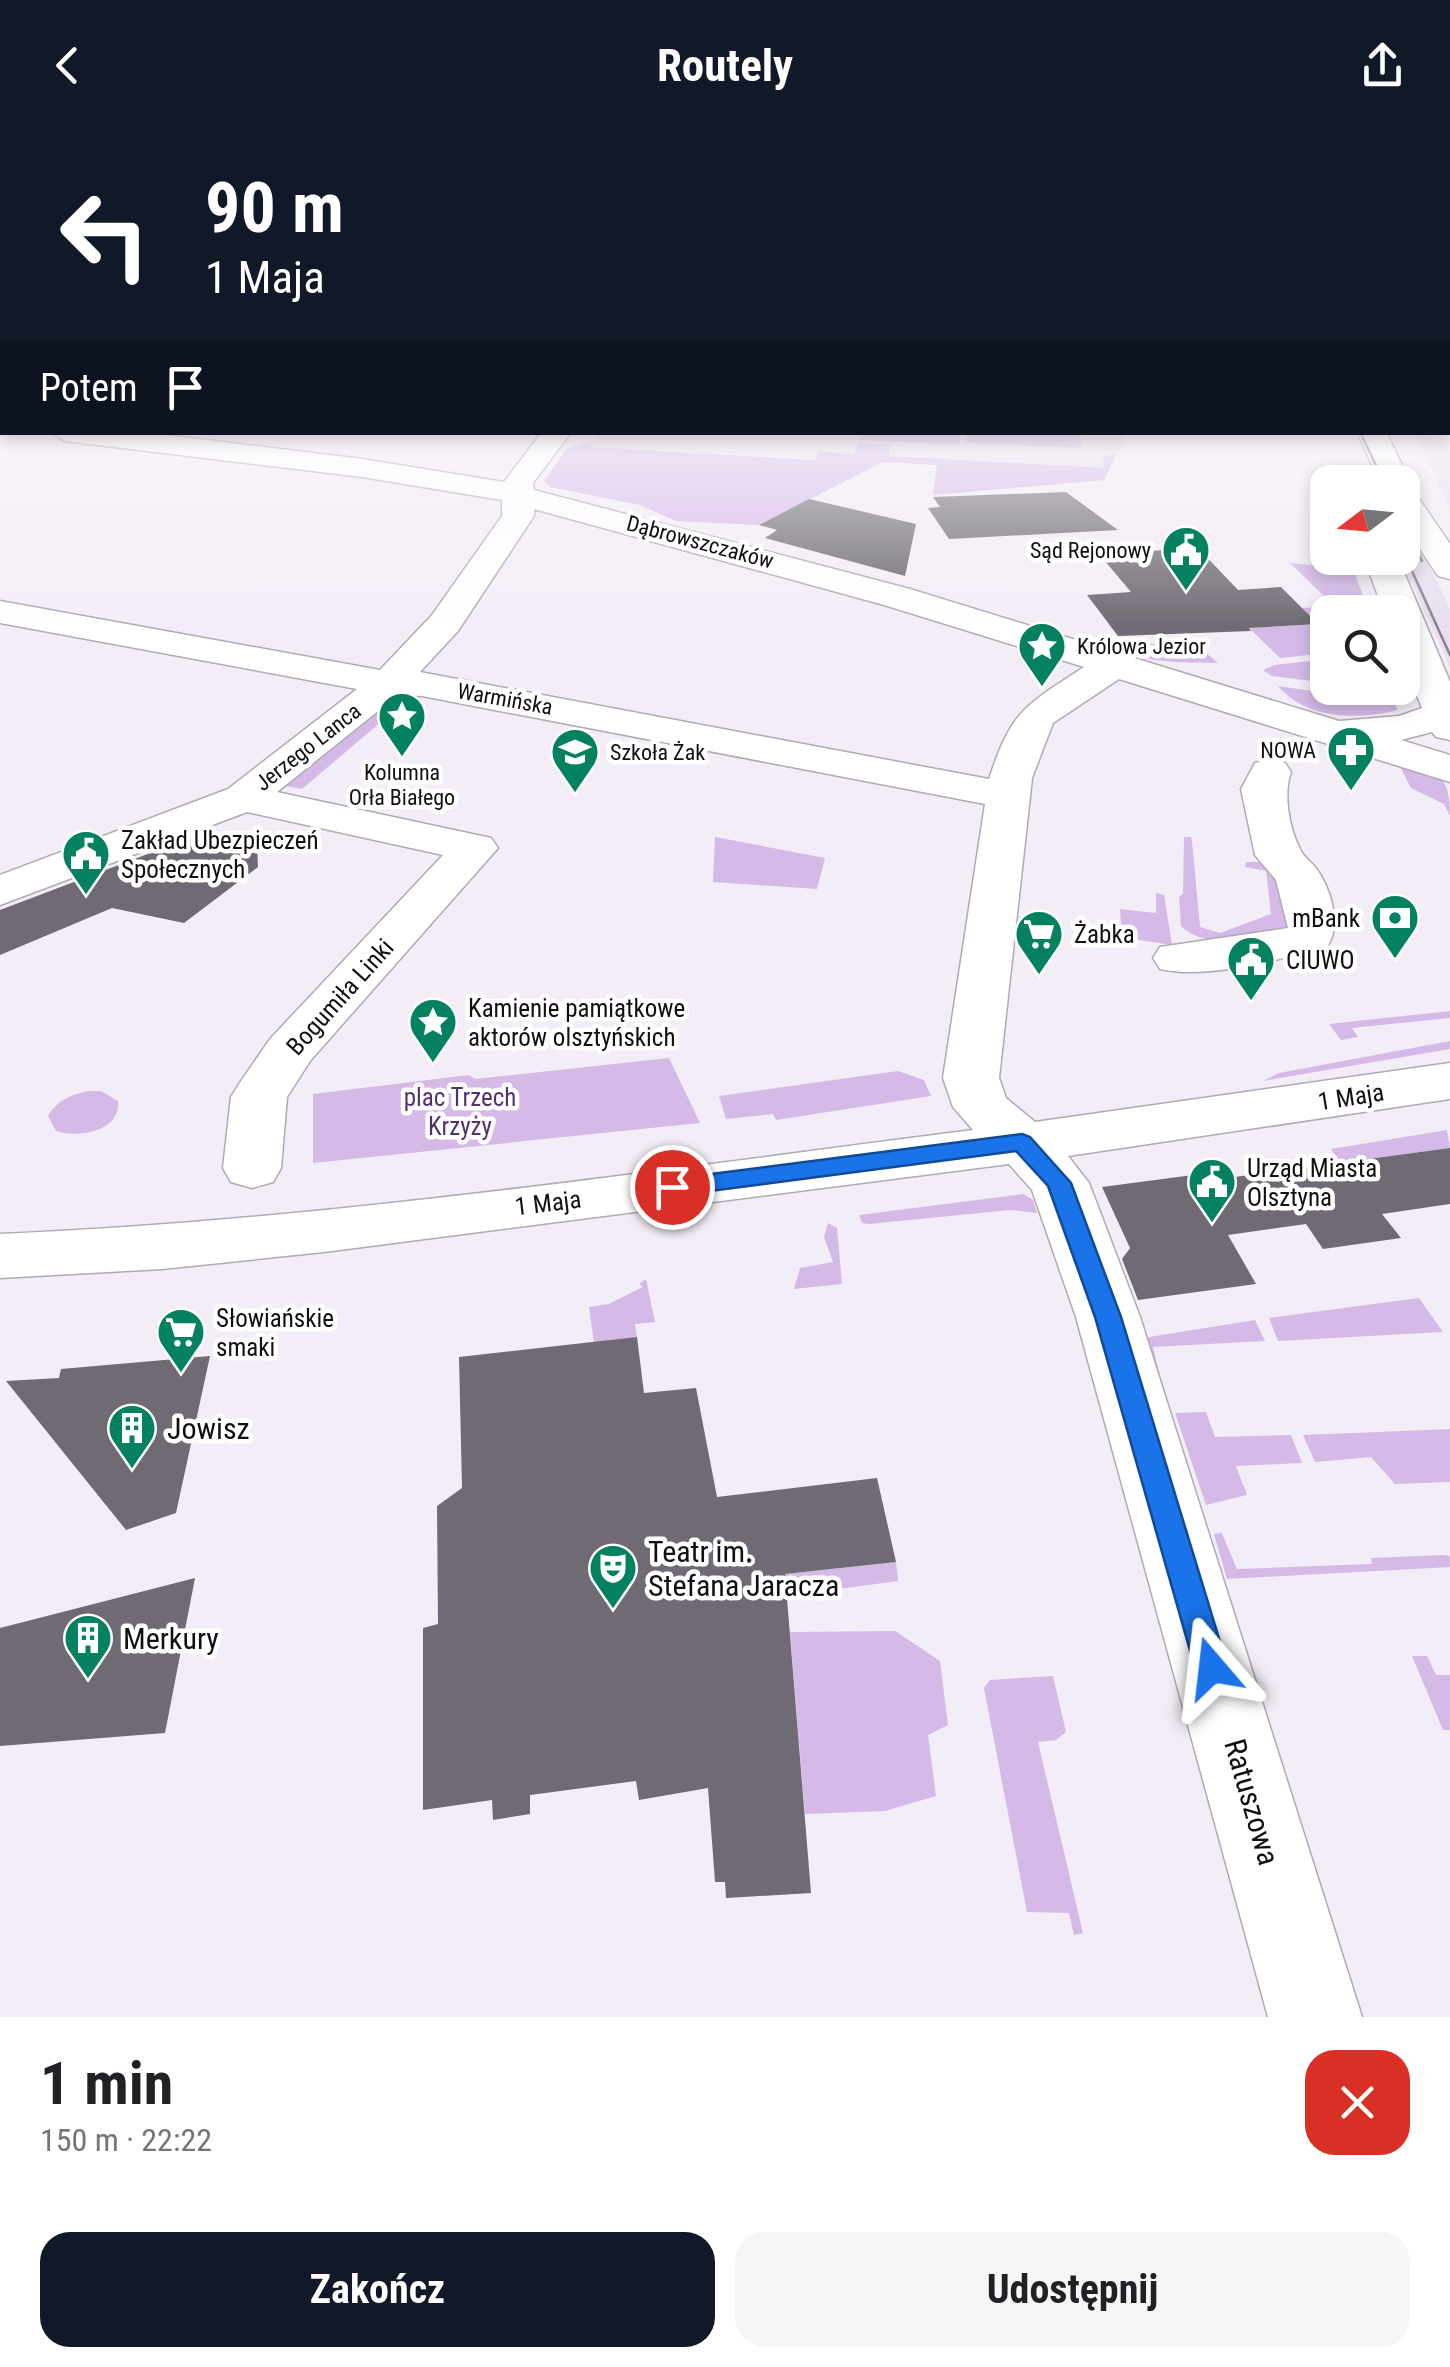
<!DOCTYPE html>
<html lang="pl">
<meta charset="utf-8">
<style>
:root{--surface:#fff;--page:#f6f6f6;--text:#202124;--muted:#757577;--accent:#111827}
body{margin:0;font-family:"Roboto Condensed",sans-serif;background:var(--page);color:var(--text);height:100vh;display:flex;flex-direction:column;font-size:38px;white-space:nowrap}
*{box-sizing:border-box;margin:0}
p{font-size:32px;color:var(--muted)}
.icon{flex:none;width:55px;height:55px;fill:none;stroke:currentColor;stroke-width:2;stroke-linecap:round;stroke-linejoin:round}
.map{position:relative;height:1887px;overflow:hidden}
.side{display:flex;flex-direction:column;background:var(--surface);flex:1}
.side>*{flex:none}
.top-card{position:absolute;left:0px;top:0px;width:1450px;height:305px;box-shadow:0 5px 15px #0003;background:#111827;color:#fff;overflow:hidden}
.needle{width:65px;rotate:254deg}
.buttons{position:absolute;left:1310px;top:335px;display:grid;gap:20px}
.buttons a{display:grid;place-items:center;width:110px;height:110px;border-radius:20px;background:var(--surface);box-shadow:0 5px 15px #0003;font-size:50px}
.pin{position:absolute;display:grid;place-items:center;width:85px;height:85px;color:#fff;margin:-42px;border:5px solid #fff;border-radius:50%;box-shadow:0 2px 10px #0007}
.me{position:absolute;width:110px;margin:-55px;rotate:343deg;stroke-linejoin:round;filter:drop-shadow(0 0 8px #0008)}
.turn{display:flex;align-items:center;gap:35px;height:210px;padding:0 40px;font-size:45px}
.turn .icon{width:130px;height:130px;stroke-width:2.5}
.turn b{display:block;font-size:70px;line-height:85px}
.then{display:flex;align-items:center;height:95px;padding:0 40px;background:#0003;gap:20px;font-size:38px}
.round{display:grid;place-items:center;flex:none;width:105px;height:105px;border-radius:30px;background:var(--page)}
.head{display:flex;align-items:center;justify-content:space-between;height:170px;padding:0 40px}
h1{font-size:60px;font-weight:700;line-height:75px}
.cta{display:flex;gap:20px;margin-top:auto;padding:20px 40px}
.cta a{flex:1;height:115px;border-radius:30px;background:var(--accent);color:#fff;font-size:40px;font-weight:700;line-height:115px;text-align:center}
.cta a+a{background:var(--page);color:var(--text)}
header{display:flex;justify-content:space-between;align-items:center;height:130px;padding:0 40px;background:var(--accent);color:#fff;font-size:45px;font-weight:700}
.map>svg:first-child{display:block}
.built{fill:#e9dff0}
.green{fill:#d5bae8}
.building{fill:#6f6a73}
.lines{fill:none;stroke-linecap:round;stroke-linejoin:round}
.minor-casing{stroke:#afaab3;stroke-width:3}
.minor{fill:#fff;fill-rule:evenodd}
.tram{stroke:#88838b;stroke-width:2.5}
.route{fill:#1a73e8;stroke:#114b97;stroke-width:2.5}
.labels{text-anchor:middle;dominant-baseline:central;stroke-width:9;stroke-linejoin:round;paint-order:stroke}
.far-street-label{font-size:22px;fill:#110f13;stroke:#fff}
.far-poi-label{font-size:22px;fill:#110f13;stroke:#fff;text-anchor:end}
.poi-label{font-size:25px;fill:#110f13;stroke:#fff;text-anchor:start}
.street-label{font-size:25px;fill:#110f13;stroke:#fff}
.park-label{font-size:25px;fill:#55316a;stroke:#fff}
.near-poi-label{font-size:30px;fill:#110f13;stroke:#fff;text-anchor:start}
.near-street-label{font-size:30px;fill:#110f13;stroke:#fff}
</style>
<header><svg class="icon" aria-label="back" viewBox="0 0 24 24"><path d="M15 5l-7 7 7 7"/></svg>Routely<svg class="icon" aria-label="share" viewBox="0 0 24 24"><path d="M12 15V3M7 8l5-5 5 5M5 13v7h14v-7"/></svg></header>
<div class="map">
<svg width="1450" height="1887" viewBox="0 0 1450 1887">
<rect width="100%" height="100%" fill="#f3edf7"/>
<g class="built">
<path d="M1448,288H1450V380L1416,303L1448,302Z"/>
<path d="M599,302H1121L1124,309L1104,350L933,365L937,335L589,317Z"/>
<path d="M1403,380L1450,479V537L1401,428Z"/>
</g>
<g class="green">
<path d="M1080,302L1081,318L966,313L967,303Z"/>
<path d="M861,303V302L961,303L959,315L860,310Z"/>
<path d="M593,312L590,317L816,330L819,321L854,324L859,313L890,315L889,326L1104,338L1103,326L1116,325L1104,350L933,365L937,335L883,332L759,395L676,391L640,375L550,357L544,351L567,318Z"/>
<path d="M1290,433L1364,440L1355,444L1369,482H1328L1327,523L1280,528L1249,498L1317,494L1302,478L1334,476Z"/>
<path d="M1109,510L1200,518L1218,533C1186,532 1132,535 1109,510Z"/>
<path d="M1327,529V553L1272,546L1263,540L1274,535Z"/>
<path d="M1278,556L1394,573L1398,580C1357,590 1307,590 1278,556Z"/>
<path d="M379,577L395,580L302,659L285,656Z"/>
<path d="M1395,627C1434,643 1450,639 1450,686L1444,674L1411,658Z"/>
<path d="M715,707L825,728L817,759L713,752Z"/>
<path d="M1184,707H1191L1192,711L1200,797L1220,803L1271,784L1266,741L1245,737L1246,732H1267L1284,740L1291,797C1258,805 1209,823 1181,796L1179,767L1183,764Z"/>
<path d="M1156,763L1164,765L1172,815L1139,810L1121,796L1120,779L1156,783Z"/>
<path d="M1450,881V888L1352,898L1358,907L1341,910L1329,894Z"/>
<path d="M1450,911V919L1263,951L1279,943Z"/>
<path d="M669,928L700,993L313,1033V964L469,945L475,949Z"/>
<path d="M898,941L924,950L931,966L776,990L773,984L726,989L719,966Z"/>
<path d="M88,961H101L118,971C121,1002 78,1008 56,1001L48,986C57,970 71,965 88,961Z"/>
<path d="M1447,1000L1450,1018L1340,1033L1331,1019Z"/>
<path d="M1023,1064L1033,1070L1037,1083L1011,1080L869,1094L862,1093L859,1085Z"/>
<path d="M828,1093L837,1098L842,1154L794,1159L800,1138L833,1132L824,1107Z"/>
<path d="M646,1149L655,1192L635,1194L637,1207L594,1213L589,1177L609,1174L643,1157L639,1154Z"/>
<path d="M1419,1168L1443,1202L1278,1211L1269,1188Z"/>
<path d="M1255,1190L1265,1211L1153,1217L1161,1251L1143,1208Z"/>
<path d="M1206,1282L1215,1307L1291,1305L1302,1333L1236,1336L1247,1365L1206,1375L1175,1283Z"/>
<path d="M1450,1299V1352L1395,1354L1371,1327L1315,1332L1303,1305Z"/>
<path d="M1222,1403L1237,1439L1372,1434L1371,1428L1444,1425L1450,1426V1437L1227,1449L1214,1404Z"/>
<path d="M896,1432L898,1451L787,1466L785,1444Z"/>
<path d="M895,1501L940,1531L948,1595L928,1605L936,1666L885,1681L805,1684L790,1502Z"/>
<path d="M1412,1526H1427L1436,1545H1450V1600H1443Z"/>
<path d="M1053,1546L1066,1602L1056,1610L1038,1612L1083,1803L1074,1805L1069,1783L1027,1782L984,1558L990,1550Z"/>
</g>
<g class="building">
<path d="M1066,362L1118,400L949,409L928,378L940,377L933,367Z"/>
<path d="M809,369L916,394L905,446L765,408L777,400L759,395Z"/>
<path d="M1198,418L1238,460L1281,457L1318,494L1249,498L1251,501L1118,506L1087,465L1131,462L1099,424Z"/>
<path d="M203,703L257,715L258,737L184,793L112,778L0,825V780Z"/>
<path d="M1450,1018V1074L1382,1084L1401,1108L1323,1119L1306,1094L1228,1105L1256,1154L1138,1170L1122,1129L1130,1118L1102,1057L1193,1045L1197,1052Z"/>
<path d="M637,1207L644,1263L696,1258L717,1367L877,1348L896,1432L785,1444L811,1763L726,1768L725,1752H715L708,1658L639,1670L636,1651L530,1665V1684L493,1690L492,1670L423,1680V1498L438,1494L437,1376L462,1358L459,1227Z"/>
<path d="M210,1226L176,1383L126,1400L6,1251L59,1248L61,1239Z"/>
<path d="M195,1448L165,1603L0,1616V1498Z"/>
</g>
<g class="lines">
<g class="minor-casing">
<g id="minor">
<path d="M51,302H141L362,329L504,352L542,302H571L533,353L534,360L910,459L1339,591L1399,586L1422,578L1402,530V482H1384L1364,428H1398L1450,552V610L1436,607L1432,602L1401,610L1450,625V652L1119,549L1053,593L1032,648L999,948L1006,968L1035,992L1450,933V969L1068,1026L1089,1053L1140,1187L1362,1887H1268L1076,1187L1032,1060L1009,1034L324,1122L162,1139L0,1148V1104C325,1090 650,1041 973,1000L953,977L943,948L985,674L422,566L398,565L277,662L491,708L498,718L310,931L287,967L281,1038L273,1052L252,1058L231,1052L223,1038L231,967L239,954L270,909L443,725L247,682L0,775V745L228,659L357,559L0,493V471L380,540L432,485L502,386V370L362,347L65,311ZM534,379L884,475L1084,537C1025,576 1012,579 989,649L420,542L458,501L534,386Z"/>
<path d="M1357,302H1386L1410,352L1406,359L1413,360L1450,414V449L1438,446L1402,392V352H1380Z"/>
<path d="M1270,629L1285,633L1291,642C1283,664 1289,697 1300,719C1303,726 1310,731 1315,737C1331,757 1342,796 1327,817C1280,829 1208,850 1160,839L1153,828L1160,817L1288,798L1276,750L1255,725L1241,659L1255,633Z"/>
</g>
</g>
<use href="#minor" class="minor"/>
<g class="tram">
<path d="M1360,302L1384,352"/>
<path d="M1402,390L1422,431"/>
<path d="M1402,419L1450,525"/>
</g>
</g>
<linearGradient id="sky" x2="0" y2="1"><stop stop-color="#81bad0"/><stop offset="0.47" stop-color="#faf7fb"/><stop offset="1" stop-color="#faf7fb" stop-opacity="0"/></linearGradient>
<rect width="1450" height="498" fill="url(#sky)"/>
<path class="route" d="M1022,1004L1030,1007L1071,1053L1121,1187L1228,1538L1223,1549L1212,1553L1200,1549L1195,1538L1095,1187L1048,1056L1016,1021L672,1066L659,1057L672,1049Z"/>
<defs>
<g id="civic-pin" transform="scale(2.5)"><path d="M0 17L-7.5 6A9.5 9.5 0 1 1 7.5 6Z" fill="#038161" stroke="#fff"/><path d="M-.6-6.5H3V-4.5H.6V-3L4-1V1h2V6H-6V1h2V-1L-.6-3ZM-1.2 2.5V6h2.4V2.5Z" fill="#fff"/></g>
<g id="sight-pin" transform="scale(2.5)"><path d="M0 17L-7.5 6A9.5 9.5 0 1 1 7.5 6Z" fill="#038161" stroke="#fff"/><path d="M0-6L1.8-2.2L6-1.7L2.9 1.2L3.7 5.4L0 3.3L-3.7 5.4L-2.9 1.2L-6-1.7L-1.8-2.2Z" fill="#fff"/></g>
<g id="pharmacy-pin" transform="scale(2.5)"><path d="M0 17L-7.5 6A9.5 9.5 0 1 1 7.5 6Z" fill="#038161" stroke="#fff"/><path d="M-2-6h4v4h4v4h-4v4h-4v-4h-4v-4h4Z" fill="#fff"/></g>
<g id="school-pin" transform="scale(2.5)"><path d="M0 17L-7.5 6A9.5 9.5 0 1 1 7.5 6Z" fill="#038161" stroke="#fff"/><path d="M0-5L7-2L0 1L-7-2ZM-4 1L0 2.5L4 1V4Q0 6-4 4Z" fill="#fff"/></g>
<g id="bank-pin" transform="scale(2.5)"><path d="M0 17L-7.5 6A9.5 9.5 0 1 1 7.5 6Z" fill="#038161" stroke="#fff"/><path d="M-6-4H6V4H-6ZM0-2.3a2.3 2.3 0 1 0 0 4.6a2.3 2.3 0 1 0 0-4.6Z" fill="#fff"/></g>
<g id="supermarket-pin" transform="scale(2.5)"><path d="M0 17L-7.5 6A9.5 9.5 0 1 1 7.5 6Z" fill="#038161" stroke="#fff"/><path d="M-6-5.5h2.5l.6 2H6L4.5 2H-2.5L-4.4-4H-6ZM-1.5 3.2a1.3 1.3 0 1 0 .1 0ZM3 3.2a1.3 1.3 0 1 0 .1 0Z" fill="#fff"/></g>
<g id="building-pin" transform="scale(2.5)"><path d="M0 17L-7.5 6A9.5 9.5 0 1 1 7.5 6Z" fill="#038161" stroke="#fff"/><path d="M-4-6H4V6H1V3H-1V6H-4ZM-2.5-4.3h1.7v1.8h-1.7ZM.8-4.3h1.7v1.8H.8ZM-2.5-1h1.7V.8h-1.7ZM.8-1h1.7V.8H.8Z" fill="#fff"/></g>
<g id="theatre-pin" transform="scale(2.5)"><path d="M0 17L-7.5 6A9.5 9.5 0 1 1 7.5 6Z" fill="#038161" stroke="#fff"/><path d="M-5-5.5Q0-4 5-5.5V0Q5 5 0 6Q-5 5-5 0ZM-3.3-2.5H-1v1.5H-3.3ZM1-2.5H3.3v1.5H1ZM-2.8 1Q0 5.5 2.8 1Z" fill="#fff"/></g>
</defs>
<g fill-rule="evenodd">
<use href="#civic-pin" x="1186" y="420"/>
<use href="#sight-pin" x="1042" y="516"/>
<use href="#sight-pin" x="402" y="586"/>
<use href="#pharmacy-pin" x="1351" y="620"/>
<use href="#school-pin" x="575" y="622"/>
<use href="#civic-pin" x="86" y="724"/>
<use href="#bank-pin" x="1395" y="788"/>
<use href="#supermarket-pin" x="1039" y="804"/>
<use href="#civic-pin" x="1251" y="830"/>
<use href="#sight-pin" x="433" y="892"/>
<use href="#civic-pin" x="1212" y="1052"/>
<use href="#supermarket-pin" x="181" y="1202"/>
<use href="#building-pin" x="132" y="1298"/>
<use href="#theatre-pin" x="613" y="1438"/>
<use href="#building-pin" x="88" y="1508"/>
</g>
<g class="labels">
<g class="far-street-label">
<text transform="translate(700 412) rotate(15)">Dąbrowszczaków</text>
<text transform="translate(505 569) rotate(10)">Warmińska</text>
<text transform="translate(308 617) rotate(-38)">Jerzego Lanca</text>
</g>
<g class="far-poi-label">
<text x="1151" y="420">Sąd Rejonowy</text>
<text x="1077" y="516" text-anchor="start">Królowa Jezior</text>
<text x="1316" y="620">NOWA</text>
<text x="610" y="622" text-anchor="start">Szkoła Żak</text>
<text x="402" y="642" text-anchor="middle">Kolumna<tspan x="402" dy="25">Orła Białego</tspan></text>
</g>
<g class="poi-label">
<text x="121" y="710">Zakład Ubezpieczeń<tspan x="121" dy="29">Społecznych</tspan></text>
<text x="1360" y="788" text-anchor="end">mBank</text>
<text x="1074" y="804">Żabka</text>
<text x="1286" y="830">CIUWO</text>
<text x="468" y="878">Kamienie pamiątkowe<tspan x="468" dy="29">aktorów olsztyńskich</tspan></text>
<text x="1247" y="1038">Urząd Miasta<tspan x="1247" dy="29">Olsztyna</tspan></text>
<text x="216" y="1188">Słowiańskie<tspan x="216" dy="29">smaki</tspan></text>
</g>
<g class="street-label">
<text transform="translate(340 867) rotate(-48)">Bogumiła Linki</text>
<text transform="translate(1351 967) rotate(-9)">1 Maja</text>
<text transform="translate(548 1073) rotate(-7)">1 Maja</text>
</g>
<g class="park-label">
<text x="460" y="967">plac Trzech<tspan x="460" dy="29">Krzyży</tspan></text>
</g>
<g class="near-poi-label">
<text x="167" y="1298">Jowisz</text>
<text x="648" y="1421">Teatr im.<tspan x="648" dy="34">Stefana Jaracza</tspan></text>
<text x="123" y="1508">Merkury</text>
</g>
<g class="near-street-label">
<text transform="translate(1252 1672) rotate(74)">Ratuszowa</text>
</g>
</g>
</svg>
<div class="buttons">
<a><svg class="needle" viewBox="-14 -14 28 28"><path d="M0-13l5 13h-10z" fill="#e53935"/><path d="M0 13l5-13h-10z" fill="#757577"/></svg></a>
<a><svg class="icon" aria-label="search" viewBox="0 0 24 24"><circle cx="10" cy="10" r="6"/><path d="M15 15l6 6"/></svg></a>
</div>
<div class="pin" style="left:672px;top:1057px;background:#d93025"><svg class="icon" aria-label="arrive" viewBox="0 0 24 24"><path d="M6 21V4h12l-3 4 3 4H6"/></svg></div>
<svg class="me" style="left:1212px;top:1538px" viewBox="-20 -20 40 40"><path d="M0-17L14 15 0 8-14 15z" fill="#1a73e8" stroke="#fff" stroke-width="4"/></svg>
<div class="top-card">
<div class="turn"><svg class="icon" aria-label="left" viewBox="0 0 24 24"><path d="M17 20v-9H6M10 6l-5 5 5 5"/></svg><div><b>90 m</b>1 Maja</div></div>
<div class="then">Potem<svg class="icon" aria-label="arrive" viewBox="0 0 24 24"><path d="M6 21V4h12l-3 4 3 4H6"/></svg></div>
</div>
</div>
<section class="side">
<div class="head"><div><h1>1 min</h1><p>150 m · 22:22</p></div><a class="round" style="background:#d93025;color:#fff"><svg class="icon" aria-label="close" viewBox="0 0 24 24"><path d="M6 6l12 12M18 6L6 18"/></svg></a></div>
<div class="cta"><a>Zakończ</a><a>Udostępnij</a></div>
</section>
